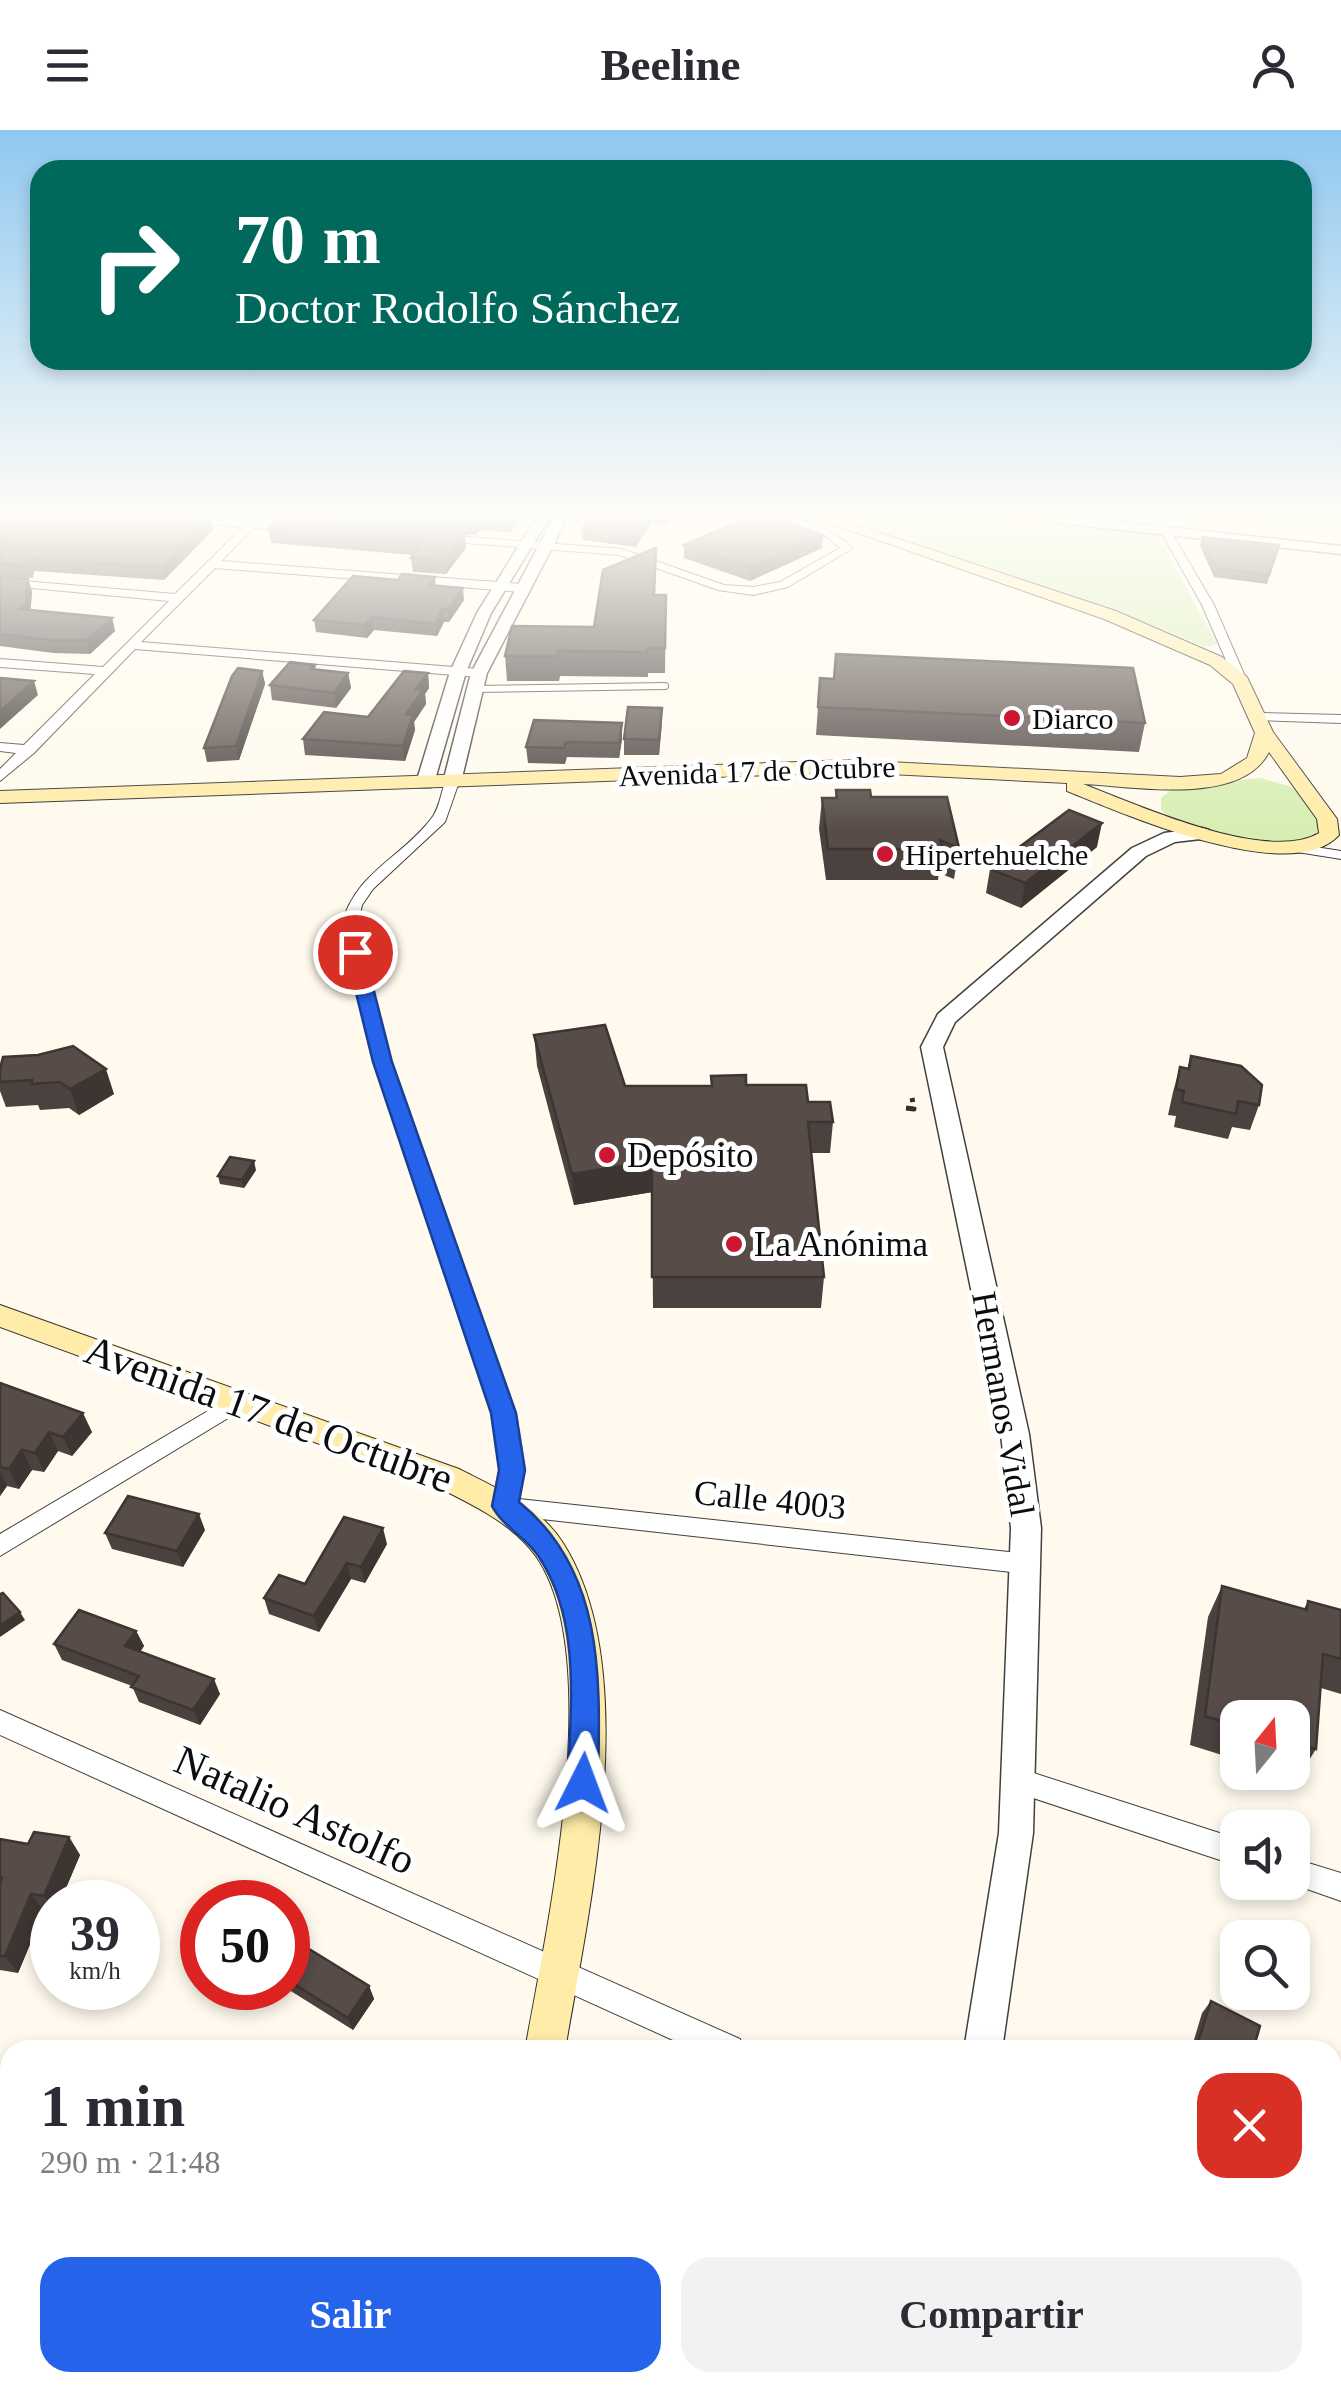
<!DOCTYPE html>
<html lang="es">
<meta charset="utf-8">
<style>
:root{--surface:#fff;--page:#f2f2f3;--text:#2b2b33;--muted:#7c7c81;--accent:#2563eb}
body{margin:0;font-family:Georgia,serif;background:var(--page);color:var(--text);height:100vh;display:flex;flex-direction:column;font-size:38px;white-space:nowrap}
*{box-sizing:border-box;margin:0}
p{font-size:32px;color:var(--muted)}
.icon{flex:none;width:55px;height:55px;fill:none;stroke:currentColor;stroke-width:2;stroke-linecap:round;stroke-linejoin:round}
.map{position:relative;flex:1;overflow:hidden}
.sheet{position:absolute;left:0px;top:1910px;width:1342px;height:352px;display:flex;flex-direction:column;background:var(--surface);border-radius:30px 30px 0 0;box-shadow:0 5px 15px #0003}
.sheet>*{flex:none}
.banner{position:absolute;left:30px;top:30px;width:1282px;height:210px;border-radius:30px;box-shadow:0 5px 15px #0003;background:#00695c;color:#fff;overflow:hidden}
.needle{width:65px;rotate:18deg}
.controls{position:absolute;left:1220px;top:1570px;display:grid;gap:20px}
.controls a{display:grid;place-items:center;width:90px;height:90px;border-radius:20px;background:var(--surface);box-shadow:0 5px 15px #0003;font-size:50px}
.speed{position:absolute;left:30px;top:1750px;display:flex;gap:20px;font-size:50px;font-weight:700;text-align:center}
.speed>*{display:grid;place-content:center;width:130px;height:130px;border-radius:50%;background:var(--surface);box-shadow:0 5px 15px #0003;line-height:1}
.speed small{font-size:25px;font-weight:400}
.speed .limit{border:15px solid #d22;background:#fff;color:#111}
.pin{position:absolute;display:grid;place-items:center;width:85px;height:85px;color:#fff;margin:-42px;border:5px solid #fff;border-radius:50%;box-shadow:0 2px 10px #0007}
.me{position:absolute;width:110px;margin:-55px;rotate:3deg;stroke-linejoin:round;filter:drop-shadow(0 0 8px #0008)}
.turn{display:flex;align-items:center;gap:35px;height:210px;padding:0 40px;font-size:45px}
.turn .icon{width:130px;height:130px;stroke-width:2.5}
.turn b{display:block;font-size:70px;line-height:85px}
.round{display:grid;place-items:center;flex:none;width:105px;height:105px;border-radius:30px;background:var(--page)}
.summary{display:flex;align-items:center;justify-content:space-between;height:170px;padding:0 40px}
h1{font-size:60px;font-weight:700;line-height:75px}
.action{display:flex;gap:20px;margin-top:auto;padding:20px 40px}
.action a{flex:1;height:115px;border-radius:30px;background:var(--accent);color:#fff;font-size:40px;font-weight:700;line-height:115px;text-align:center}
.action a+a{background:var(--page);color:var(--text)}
header{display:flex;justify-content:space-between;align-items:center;height:130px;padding:0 40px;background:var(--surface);font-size:45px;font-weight:700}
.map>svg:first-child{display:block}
.green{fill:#d7eeb2}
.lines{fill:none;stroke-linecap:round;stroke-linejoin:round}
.service-casing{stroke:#404040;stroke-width:8}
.minor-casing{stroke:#404040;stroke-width:2}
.tertiary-casing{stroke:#404040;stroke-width:3}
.secondary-casing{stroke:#2f2f2f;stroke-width:2}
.path{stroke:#2f2f2f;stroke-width:5;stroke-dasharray:10 5;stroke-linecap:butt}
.service{stroke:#fff;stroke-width:6}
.minor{fill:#fff;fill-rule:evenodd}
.tertiary{fill:#fff;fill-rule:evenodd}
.secondary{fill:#ffeca8;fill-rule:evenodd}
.wall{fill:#4b413e}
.shaded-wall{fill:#3d3532}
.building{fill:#574c48;stroke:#3d3532;stroke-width:2.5}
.route{fill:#2563eb;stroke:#184099;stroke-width:2.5}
.poi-dot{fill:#cb1732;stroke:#fff;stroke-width:4}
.labels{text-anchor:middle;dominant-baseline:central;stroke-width:10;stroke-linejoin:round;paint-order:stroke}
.far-poi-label{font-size:30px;fill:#0d0d0d;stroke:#fff;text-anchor:start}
.far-street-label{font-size:30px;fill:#0d0d0d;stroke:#fff}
.poi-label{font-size:35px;fill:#0d0d0d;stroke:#fff;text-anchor:start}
.street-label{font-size:35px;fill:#0d0d0d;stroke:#fff}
.near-street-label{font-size:42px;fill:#0d0d0d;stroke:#fff}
</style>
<header><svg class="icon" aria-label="menu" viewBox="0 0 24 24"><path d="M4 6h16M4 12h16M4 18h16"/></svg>Beeline<svg class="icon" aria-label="person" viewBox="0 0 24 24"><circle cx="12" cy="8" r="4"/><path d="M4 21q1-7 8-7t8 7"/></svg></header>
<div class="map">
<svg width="1341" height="2262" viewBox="0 0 1341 2262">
<rect width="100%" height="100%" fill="#fffaed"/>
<g class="green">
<path d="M831,385H1005L1157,405L1217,514L1206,517L1112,478Z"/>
<path d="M1172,385H1341V408L1173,389Z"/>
<path d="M1260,648L1292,657L1318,685L1317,705C1292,720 1181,701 1161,680V668L1173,658Z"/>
</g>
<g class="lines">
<g class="service-casing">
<path id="service" d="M474,559L665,556"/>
</g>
<g class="minor-casing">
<g id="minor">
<path d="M0,385H10L0,392Z"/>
<path d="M761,385C790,383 831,397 853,418L788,457L753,465L718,460L620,425L441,411L435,408L441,405L622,419L724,455L753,457L780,452L840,418L827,407Z"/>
<path d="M1156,385H1166V393L1214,475L1247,551L1246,554L1235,551L1202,475L1156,393Z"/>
<path d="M187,387L249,391L256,387L260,392L302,398L297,401L254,398L221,431L522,454L528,458L522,462L215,438L141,512L479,539L485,543L479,547L135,519L34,623L0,651V639L16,623L0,621V613L24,615L95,544L0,537V529L103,537L169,471L0,455V449L175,464L243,397L183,392L182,390Z"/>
<path d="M1259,583L1341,585V593L1254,590L1252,587Z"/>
<path d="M452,648L459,652L445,692L373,759L362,775L357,797L391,931L515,1283L523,1340L519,1369L1028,1424L1036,1427L1040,1434L1036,1441L1028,1444L498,1384L494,1377L501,1340L493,1283L373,931L341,797C354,743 400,729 431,689C439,680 441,663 445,652Z"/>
<path d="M1296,714L1341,721V729L1291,721L1289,718Z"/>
<path d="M240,1262L248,1264L251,1270L248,1276L0,1426V1404Z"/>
<path d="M0,1580L740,1909L744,1920H695L0,1605Z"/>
<path d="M1018,1638L1238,1709V1736L1009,1660L1005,1651L1009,1642Z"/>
<path d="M1292,1728L1341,1743V1771L1287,1752H1292Z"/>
</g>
</g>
<g class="tertiary-casing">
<g id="tertiary">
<path d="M538,385H551L491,483L466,542L434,653L431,657H419L416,653L450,542L477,483Z"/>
<path d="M555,385H569L487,543L461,652L458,656H446L443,652L471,543Z"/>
<path d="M1016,385H1056L1341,416V424L1023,389Z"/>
<path d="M1202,698L1209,700V708L1175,712L1146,726L955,892L943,917L1029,1304L1041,1398L1033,1703L1002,1920H964L999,1703L1011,1398L1001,1304L921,917L938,884L1132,718L1164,703Z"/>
<path d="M0,2003L10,2004V2042L0,2041Z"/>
<path d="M416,2252H464L460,2262H412Z"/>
<path d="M524,2252H570L574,2262H528Z"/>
<path d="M905,2252H947L945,2262H903Z"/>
</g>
</g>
<g class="secondary-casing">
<g id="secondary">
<path d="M806,385H826L1116,481L1222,527L1247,547L1273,602L1337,689L1339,705C1291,758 1122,683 1067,661V653L850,642L0,673V661L850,630L1180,647L1221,644L1247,628L1255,603L1233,554L1210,535L1104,489ZM1269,622L1317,689L1319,703C1266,734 1136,674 1083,654C1134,656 1241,677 1269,622Z"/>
<path d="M0,1175L459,1339C496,1358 540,1376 563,1413C644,1540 589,1779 565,1920H525C546,1802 607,1528 536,1426C512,1393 473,1375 437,1357L0,1197Z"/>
<path d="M468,2252H514L513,2262H467Z"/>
</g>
</g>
<path class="path" d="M906,978L914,979L912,968"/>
<use href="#service" class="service"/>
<use href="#minor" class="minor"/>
<use href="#tertiary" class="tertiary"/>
<use href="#secondary" class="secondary"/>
</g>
<g class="wall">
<path d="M178,385H233L227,387Z"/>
<path d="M289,385H522L511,402L480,400L475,405L292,392L291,385Z"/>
<path d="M594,385H676L666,395L651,393L636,417L583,410L582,399Z"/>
<path d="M0,390L213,400L164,450L34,441L33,448L0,446Z"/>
<path d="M277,391L466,418L446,444L413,442L411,428L413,425L271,413L268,399Z"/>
<path d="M1202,407L1279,415L1267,454L1214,447L1200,416Z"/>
<path d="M684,415L822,418L750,451L684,428Z"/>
<path d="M0,446L28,449L32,462L30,480L112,488L115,501L90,524L53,523L0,516Z"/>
<path d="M435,447L436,456L464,470L449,492H444L437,506L374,500L367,508L316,502L314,490L398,450Z"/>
<path d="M655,465H666L665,543H648V547L560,546L559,551H507L505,526L594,497Z"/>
<path d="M315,535L316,540L348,543L351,558L336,578L272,570L270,555Z"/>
<path d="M262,541L265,554L239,630L207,632L204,618Z"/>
<path d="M428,543L429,558L425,564L426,574L414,592L415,600L405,631L305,625L303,609L368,587Z"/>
<path d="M820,548L834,549L1145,593L1139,622L816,605Z"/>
<path d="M662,578L659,625H624V609Z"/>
<path d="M534,590L622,609L619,628L567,627L565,634L528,633L526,617Z"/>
<path d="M836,660L959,718L954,749L939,743L938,750H826L819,699L822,668H835Z"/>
<path d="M1097,717L1021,778L986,763L990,739Z"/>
<path d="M534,905L625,956L746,955L808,972L833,992L830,1023H811L824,1147L821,1178H653L652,1062L574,1075L537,936Z"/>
<path d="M1191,926L1259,975L1250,1000L1232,997L1228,1009L1174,997L1176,986L1168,985L1173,962L1180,937L1187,939Z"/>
<path d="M0,939L114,964L79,985L69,978L40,980L38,975L6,977L0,961Z"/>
<path d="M256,1040L244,1058L220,1054L218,1046Z"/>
<path d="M0,1253L92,1302L72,1326L58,1321L44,1342L32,1340L19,1359L7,1356L0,1366Z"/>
<path d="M205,1400L183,1437L112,1419L105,1403Z"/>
<path d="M387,1414L365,1453L351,1449L319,1502L269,1484L264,1468L305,1454Z"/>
<path d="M1222,1456L1304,1479L1308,1471L1341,1480V1564L1321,1558L1316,1619L1298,1648L1279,1642H1292V1588H1238V1630L1190,1615L1208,1487Z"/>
<path d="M136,1501L144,1516L140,1522L220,1564L200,1595L139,1572L132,1556L62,1530L54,1514Z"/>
<path d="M69,1707L80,1725L60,1772H52V1783L44,1781L18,1843L0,1840V1709L28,1714Z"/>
<path d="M288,1806L369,1856L374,1869L353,1900L286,1858H288Z"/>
<path d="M1211,1871L1253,1920H1191L1202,1883Z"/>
</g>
<g class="shaded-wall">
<path d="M513,385H522L511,402L510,390Z"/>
<path d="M650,385H651V393L636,417V406Z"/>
<path d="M666,385H676L666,395Z"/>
<path d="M211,387L213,400L164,450L161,437Z"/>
<path d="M478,387L480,400L475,405L474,392Z"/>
<path d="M465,404L466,418L446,444L445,431Z"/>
<path d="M823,405L822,418L750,451V438Z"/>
<path d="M28,449L32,462L30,488L20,479Z"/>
<path d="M463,458L464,470L449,492L448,480Z"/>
<path d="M442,479L444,492L437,506L436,494Z"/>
<path d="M372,487L374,500L367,508L365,495Z"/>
<path d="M112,488L115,501L90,524L87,510Z"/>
<path d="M262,541L265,554L239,630L236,616Z"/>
<path d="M348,543L351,558L336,578L334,563Z"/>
<path d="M428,543L429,558L425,564L426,574L414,592L415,600L405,631L403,616L406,584L416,559Z"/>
<path d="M34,551L38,565L0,599V581Z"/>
<path d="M662,578V593L659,625V610Z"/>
<path d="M622,593V609L619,628V613Z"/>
<path d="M1102,693L1097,717L1021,778L1025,753Z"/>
<path d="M106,939L114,964L79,985L70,959Z"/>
<path d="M254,1031L256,1040L244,1058L242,1050Z"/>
<path d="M652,1031L653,1062L574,1075L572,1044Z"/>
<path d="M83,1283L92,1302L72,1326L63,1307Z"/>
<path d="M49,1302L58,1321L44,1342L35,1323Z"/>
<path d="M22,1320L32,1340L19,1359L9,1339Z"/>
<path d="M0,1342L7,1356L0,1366Z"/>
<path d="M199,1384L205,1400L183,1437L177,1421Z"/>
<path d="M383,1398L387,1414L365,1453L361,1437Z"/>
<path d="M347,1433L351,1449L319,1502L314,1486Z"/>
<path d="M20,1482L25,1490L0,1507V1496Z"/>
<path d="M136,1501L144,1516L133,1532L125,1516Z"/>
<path d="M214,1549L220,1564L200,1595L193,1580Z"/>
<path d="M69,1707L80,1725L60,1772H52V1779L44,1766Z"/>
<path d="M31,1764L44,1781L18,1843L5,1826Z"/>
<path d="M369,1856L374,1869L353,1900L348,1888Z"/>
</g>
<g class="building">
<path d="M7,385H172L211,387L161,437L30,429L29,435L0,434V427L3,425H0V390Z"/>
<path d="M362,385H513L510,390L478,387L474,392Z"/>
<path d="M594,385H650L636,406L582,399Z"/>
<path d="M753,385H764L823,405L750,438L684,415Z"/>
<path d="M277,391L465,404L445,431L411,428L422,412L268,399Z"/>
<path d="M1202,407L1279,415L1269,445L1217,438Z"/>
<path d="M656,418L654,465H666L665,518H648L647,522L558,521V526H505L512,496L594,497L603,440Z"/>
<path d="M402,444L435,447L429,455L463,458L448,480L442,479L436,494L372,487L365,495L314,490L353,446L398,450Z"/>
<path d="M0,446L28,449L26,475L20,479L112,488L87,510H49L0,504Z"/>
<path d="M836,524L1133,538L1145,593L818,577L820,548L834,549Z"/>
<path d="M290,532L315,535L311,539L348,543L334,563L270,555Z"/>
<path d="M238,538L262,541L236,616L204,618L232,546Z"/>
<path d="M404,541L428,543L416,559H424L406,584L413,585L403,616L303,609L324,582L368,587Z"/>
<path d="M0,548L34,551L0,581Z"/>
<path d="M628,577L662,578L659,610L624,609Z"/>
<path d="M534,590L622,593L619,613L566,612L564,618L526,617Z"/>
<path d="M836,660H870L871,667H947L959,718L940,710L942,719H828L822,668H837Z"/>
<path d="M1069,680L1102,693L1025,753L990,739Z"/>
<path d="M605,895L625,956H712L711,946L746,945V955H806L808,972H830L833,992H808L824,1147H652V1031L572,1044L534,905Z"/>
<path d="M73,916L106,939L70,959L60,952L31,954L32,950L0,952V939L3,927L38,925Z"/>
<path d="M1191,926L1241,936L1262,955L1259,975L1238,971L1236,984L1182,972L1184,961L1176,959L1180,937L1189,939Z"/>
<path d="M230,1027L254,1031L242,1050L218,1046Z"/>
<path d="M0,1253L83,1283L63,1307L49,1302L35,1323L22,1320L9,1339L0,1337Z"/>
<path d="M128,1366L199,1384L177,1421L105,1403Z"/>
<path d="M344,1387L383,1398L361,1437L347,1433L314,1486L264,1468L279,1445L305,1454Z"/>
<path d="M1222,1456L1307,1480L1308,1471L1341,1480V1529L1323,1524L1316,1619L1292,1612V1588H1238V1596L1205,1586Z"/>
<path d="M3,1463L20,1482L0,1496V1464Z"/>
<path d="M79,1480L136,1501L125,1516L214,1549L193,1580L131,1557L139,1546L54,1514Z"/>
<path d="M34,1702L69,1707L44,1766L31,1764L5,1826H0V1753L2,1748H0V1709L28,1714Z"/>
<path d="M288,1806L369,1856L348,1888L288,1850Z"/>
<path d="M1211,1871L1260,1896L1253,1920H1201L1196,1918Z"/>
</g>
<linearGradient id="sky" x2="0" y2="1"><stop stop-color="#8fc8f0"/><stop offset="0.55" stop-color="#fffdf7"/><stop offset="1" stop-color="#fffdf7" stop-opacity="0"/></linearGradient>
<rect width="1341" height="701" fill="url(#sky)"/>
<path class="route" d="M355,817L364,822L392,932L516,1283L525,1340L519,1372C606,1442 600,1552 598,1653L593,1663L583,1667L572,1663L568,1653C570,1579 582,1492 539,1427C527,1408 502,1396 492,1376L499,1340L491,1283L373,932L346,822Z"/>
<g class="poi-dot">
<circle cx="1012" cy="588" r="10"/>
<circle cx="885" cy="724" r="10"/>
<circle cx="607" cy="1025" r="10"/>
<circle cx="734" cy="1114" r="10"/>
</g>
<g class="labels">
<g class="far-poi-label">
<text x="1032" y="588">Diarco</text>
<text x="905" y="724">Hipertehuelche</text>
</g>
<g class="far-street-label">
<text transform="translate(757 641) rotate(-2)">Avenida 17 de Octubre</text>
</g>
<g class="poi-label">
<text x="627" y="1025">Depósito</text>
<text x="754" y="1114">La Anónima</text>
</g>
<g class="street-label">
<text transform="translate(1003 1274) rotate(80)">Hermanos Vidal</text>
<text transform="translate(770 1370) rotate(6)">Calle 4003</text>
</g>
<g class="near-street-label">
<text transform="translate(269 1284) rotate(20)">Avenida 17 de Octubre</text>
<text transform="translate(295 1680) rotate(24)">Natalio Astolfo</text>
</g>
</g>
</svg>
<div class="controls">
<a><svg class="needle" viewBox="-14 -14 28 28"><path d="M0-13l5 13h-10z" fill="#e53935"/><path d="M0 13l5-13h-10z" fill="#7c7c81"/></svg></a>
<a><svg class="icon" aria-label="sound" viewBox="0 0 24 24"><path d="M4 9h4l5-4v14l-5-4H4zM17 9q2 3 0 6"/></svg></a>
<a><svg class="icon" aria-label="search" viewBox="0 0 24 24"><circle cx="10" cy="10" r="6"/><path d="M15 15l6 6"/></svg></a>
</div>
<div class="speed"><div>39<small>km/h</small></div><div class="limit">50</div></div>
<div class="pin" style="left:355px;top:822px;background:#d93025"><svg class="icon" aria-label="arrive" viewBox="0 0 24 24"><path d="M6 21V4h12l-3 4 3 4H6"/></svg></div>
<svg class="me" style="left:583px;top:1653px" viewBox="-20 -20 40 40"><path d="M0-17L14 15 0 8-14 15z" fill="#2563eb" stroke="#fff" stroke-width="4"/></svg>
<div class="banner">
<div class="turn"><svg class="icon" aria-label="right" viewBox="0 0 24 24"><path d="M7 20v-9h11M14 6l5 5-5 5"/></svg><div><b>70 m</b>Doctor Rodolfo Sánchez</div></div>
</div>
<section class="sheet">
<div class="summary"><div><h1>1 min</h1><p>290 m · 21:48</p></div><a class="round" style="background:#d93025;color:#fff"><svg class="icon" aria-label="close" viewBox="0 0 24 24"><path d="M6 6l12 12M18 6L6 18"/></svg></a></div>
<div class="action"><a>Salir</a><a>Compartir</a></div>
</section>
</div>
